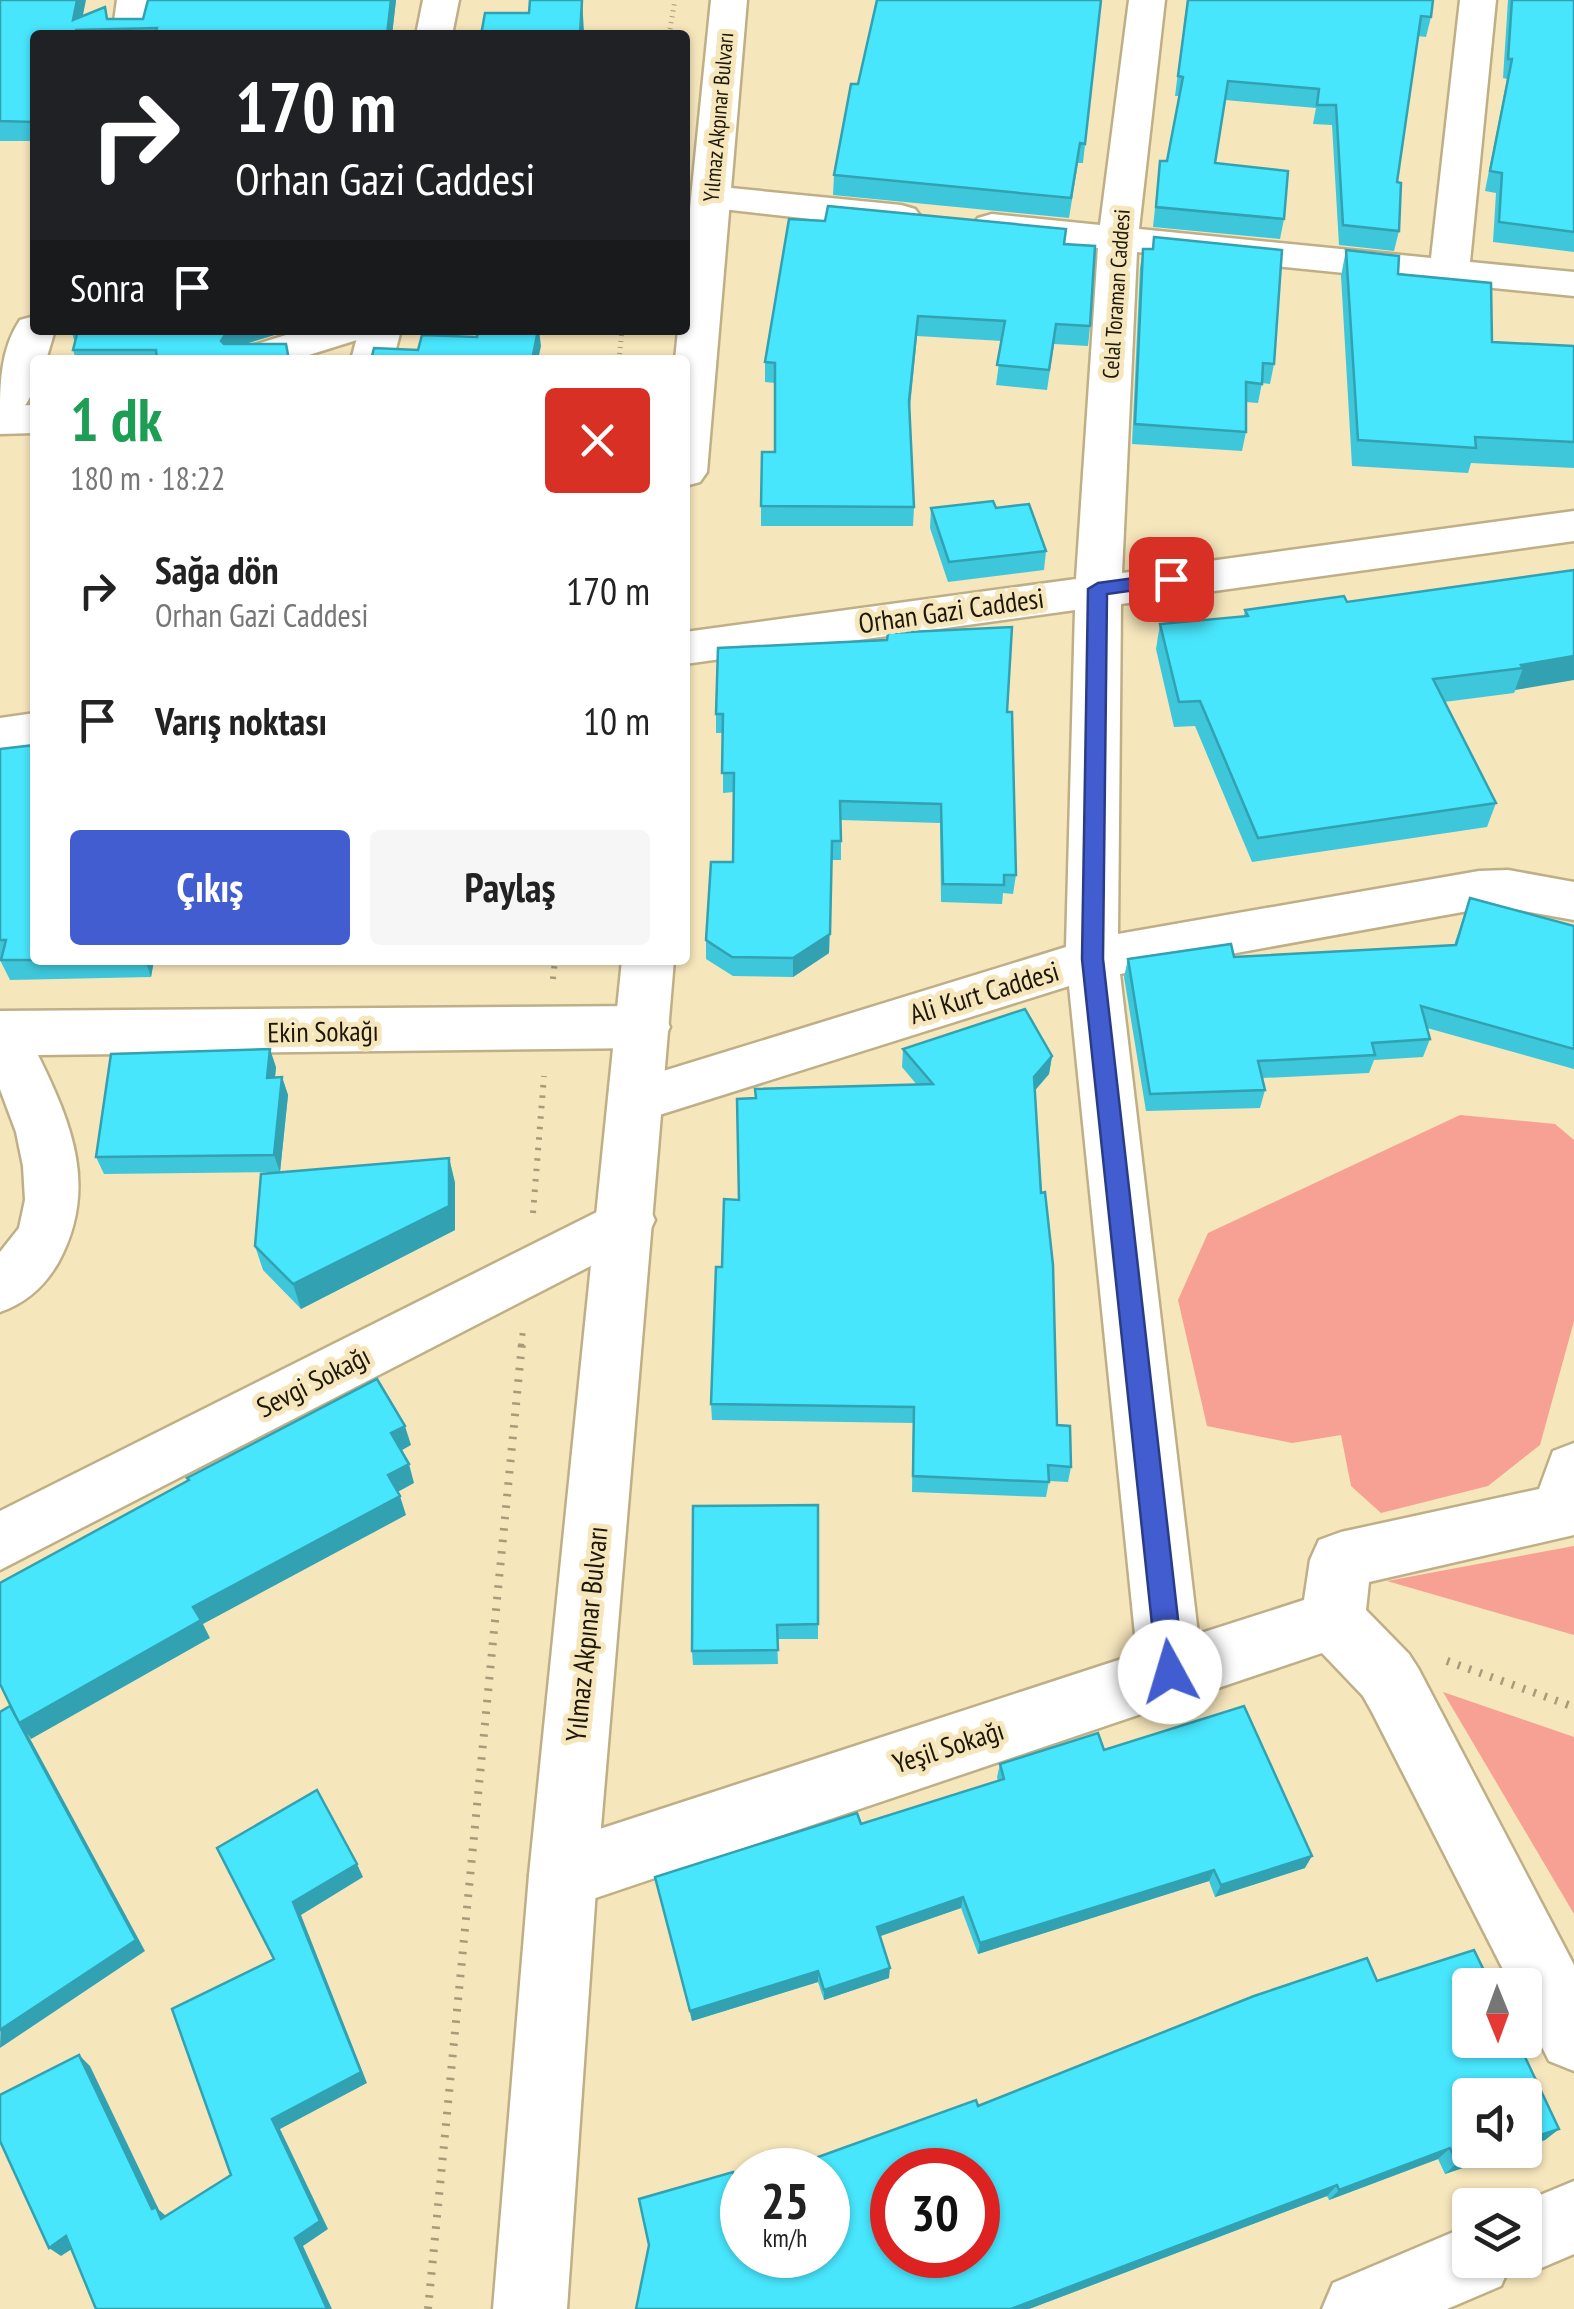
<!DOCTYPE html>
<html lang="tr">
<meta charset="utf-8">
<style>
:root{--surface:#fff;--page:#f6f6f6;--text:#222;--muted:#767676;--accent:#425dd0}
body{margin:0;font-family:"PT Sans Narrow",sans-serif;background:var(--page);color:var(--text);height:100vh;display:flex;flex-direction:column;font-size:38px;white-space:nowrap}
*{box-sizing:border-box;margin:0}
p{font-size:32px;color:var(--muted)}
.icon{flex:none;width:55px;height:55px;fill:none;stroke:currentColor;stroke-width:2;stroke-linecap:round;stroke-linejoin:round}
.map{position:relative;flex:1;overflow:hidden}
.side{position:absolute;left:30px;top:355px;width:660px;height:610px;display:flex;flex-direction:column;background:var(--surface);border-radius:10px;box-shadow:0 2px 8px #0004}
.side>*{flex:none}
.guide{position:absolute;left:30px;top:30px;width:660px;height:305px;border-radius:10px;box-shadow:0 2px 8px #0004;background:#202124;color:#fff;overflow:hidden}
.needle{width:65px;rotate:179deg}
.fabs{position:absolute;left:1452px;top:1968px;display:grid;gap:20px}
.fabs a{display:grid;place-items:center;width:90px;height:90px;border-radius:10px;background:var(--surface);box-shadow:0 2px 8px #0004;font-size:50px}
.speed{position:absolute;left:720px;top:2148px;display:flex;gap:20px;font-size:50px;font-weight:700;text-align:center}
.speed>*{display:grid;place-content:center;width:130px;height:130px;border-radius:50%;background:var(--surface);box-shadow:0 2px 8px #0004;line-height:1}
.speed small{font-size:25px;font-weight:400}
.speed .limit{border:15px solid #d22;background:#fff;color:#111}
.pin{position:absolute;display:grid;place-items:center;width:85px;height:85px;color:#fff;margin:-42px;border-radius:20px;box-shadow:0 5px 15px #0006}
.me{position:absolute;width:110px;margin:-55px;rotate:354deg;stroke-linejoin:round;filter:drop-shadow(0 0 8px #0008)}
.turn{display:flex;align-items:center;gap:35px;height:210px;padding:0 40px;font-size:45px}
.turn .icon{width:130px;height:130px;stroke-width:2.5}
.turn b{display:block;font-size:70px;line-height:85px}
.then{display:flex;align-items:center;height:95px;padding:0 40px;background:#0003;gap:20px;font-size:38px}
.round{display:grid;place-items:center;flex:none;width:105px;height:105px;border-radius:10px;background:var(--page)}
.headline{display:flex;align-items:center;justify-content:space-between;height:170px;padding:0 40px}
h1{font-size:60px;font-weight:700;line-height:75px;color:#1e9e55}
.primary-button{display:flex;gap:20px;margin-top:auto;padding:20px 40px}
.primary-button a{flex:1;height:115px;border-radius:10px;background:var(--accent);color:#fff;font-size:40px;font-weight:700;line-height:115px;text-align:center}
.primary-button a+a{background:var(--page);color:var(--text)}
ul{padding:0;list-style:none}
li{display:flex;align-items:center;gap:30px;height:130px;padding:0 40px}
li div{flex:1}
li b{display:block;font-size:38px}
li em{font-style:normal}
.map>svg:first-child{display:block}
.green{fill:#f6a194}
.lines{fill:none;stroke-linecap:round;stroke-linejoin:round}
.street-casing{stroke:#bfaf87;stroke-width:5}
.secondary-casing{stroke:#bfaf87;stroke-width:5}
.path-far2{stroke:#a79b7a;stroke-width:5;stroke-dasharray:1 5;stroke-linecap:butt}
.path-far1{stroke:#a79b7a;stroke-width:6;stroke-dasharray:2.5 8;stroke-linecap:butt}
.path{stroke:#a79b7a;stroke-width:8;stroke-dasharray:2.5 9;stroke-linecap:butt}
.street{fill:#fff;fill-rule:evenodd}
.secondary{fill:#fff;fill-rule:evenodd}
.wall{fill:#3ec6da;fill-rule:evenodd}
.shaded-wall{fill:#32a1b1}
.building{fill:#48e6fd;stroke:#32a1b1;stroke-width:2.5;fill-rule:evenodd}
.route{fill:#425dd0;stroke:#2b3c87;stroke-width:2.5}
.labels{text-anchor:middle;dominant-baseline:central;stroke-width:10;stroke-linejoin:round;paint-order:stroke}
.far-street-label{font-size:22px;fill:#1c1707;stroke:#f6e6bc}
.street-label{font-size:28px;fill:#1c1707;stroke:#f6e6bc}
</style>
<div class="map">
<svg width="1574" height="2309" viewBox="0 0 1574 2309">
<rect width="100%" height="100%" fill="#f6e6bc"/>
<g class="green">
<path d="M1460,1115L1555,1124L1574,1140V1321L1540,1445L1488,1486L1381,1513L1351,1486L1341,1435L1292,1443L1207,1426L1178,1300L1208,1233Z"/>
<path d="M1574,1546V1635L1387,1581Z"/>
<path d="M1443,1692L1574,1737V1914Z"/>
</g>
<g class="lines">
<g class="street-casing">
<g id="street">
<path d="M117,0H153L148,35H112Z"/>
<path d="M423,0H459L452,35H416Z"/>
<path d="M1129,0H1165L1139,229L1431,258L1460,0H1496L1470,262L1574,272V296L1137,252L1122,573L1574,511V541L1121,604L1118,934L1479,871L1508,870L1574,882V920L1508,908L1479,909L1120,974L1198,1634L1304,1600L1310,1560L1319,1540L1341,1532L1539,1489L1553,1451L1574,1443V1535L1369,1582L1366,1610L1409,1654L1418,1668L1574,1965V2071L1549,2061L1525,2013V1985H1511L1372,1712L1363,1696L1322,1653L563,1909L539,1899L529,1875L539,1851L563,1841L1137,1654L1069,986L637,1122L618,1115L610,1100L618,1085L1066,947L1075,610L685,664V632L1076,579L1098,248L992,238L978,234L972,226L978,218L992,214L1100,225Z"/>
<path d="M710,186L901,205L915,209L921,217L915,225L901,229L696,206L691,198L696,190Z"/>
<path d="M35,316V330H55L46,360H35C35,389 32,412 0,420C0,385 0,350 20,320Z"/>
<path d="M359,330H401L393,360H351Z"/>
<path d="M35,713V747L0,752V718Z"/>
<path d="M644,1006L663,1012L670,1027L663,1042L644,1048L38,1055C73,1126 98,1190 58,1263C44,1287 26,1303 0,1312V1252L19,1228L25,1200L23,1166L16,1132L0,1089V1011Z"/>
<path d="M627,1197L647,1203L655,1220L647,1237L0,1570V1511Z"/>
</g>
</g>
<g class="secondary-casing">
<g id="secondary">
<path d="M711,0H747L707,472L700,482L685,486V360H675L678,330H685V258Z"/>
<path d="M302,330H366L360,339L293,360H229L235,351Z"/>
<path d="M35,405V433L0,434V406Z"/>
<path d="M622,960H674L597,1875L567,2309H493L529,1875Z"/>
<path d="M1574,2181V2254L1525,2275L1509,2268L1501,2286L1447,2309H1322L1333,2283L1470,2225V2260H1525V2205H1516Z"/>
</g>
</g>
<g class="path-far2">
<path d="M669,35L675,0"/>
<path d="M619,360L622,330"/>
</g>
<g class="path-far1">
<path d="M553,979L555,960"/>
<path d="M533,1213L544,1076"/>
<path d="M521,1346L523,1330"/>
</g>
<g class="path">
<path d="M1447,1661L1574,1707"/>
<path d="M428,2309L522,1343"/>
</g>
<use href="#street" class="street"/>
<use href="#secondary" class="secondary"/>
</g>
<g class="wall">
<path d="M0,0L83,16L108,19H143L148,0H396L392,35H35V141H0Z"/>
<path d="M1101,0L1083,163H1078L1069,218L833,195L834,175Z"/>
<path d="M1187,0L1431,17L1426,37L1418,36L1397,182L1399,231L1394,251L1339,245L1332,125L1313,124L1316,108L1225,100L1215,163L1284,219L1280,239L1153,227L1160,161H1167L1179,96H1175Z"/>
<path d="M1508,0H1574V252L1493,242L1496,193L1485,191L1507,79L1503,78Z"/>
<path d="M1154,237L1274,364L1270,384L1262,383L1258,403L1246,402V432L1242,451L1132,444L1140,268L1143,249H1152Z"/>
<path d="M1065,244L1090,326L1088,346L1054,344L1047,390L996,385L1002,341L917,336L910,408L914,507L913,526H761V506L775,452V383L765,382V362Z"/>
<path d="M1346,250L1398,274L1492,342L1574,346V468L1471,463L1468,473L1352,466L1341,276Z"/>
<path d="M71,330H283L284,332L246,344L289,360H76L73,350L75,343Z"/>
<path d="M931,508H996L1046,551L1044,570L948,582L930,528Z"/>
<path d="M1574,570L1514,693L1444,702L1496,803L1487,827L1252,862L1195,726L1174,727L1156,649L1160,624L1244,616L1245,610L1347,602Z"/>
<path d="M1007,712L1016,875L1013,894L1003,893L1002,904L941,902L940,823L841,820V860H832L829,953L793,977L733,976L706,959V940L733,862L734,792L723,793V733H716V714Z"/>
<path d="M0,749L35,960H154L151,977L10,980L0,960Z"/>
<path d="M1470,898L1574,926V1069L1427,1028L1430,1039L1423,1057L1374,1060L1369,1073L1262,1078L1265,1090L1260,1108L1146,1111L1124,977L1128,959L1234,957L1454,945Z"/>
<path d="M262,960H319L318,961L263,963Z"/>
<path d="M903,1049L1052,1056L1049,1074L1035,1090L1057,1425L1071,1467L1068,1482L1049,1481L1046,1497L912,1492L913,1423L712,1420L711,1404L722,1267L739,1200L755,1098L917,1085L902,1067Z"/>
<path d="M276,1067L275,1077H282L288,1095L280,1172L104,1174L96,1157Z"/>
<path d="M449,1158L455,1183V1230L301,1309L263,1270L255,1246Z"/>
<path d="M818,1505V1639H777L778,1664L693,1665L692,1651Z"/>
<path d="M1104,1750L1305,1868L1215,1897L1209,1881L978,1954L961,1908L880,1936L889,1978L824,2000L818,1982L692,2021L655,1877L861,1824L998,1781L997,1777L1000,1764Z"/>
<path d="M1474,1950L1491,1985H1470V2040H1517L1559,2129L1545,2140L1525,2147V2095H1470V2150H1516L1445,2174L1438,2159L1329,2200L1327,2196L1029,2309H636L649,2245L639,2199L733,2172L736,2186L742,2184V2255H828V2170H782L976,2100L978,2106L1254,1996L1367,1958L1377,1981ZM892,2170H978V2255H892Z"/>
</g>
<g class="shaded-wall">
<path d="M77,0H86L80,30H76L78,35H74L73,20Z"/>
<path d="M391,0H396L392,35H387Z"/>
<path d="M582,0L584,32L583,35H580Z"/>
<path d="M228,330H283L284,332L234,347L225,360L221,341Z"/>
<path d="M538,330H539L541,346L538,360H532Z"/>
<path d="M1574,656V680L1515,690L1523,668L1521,665Z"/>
<path d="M832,841L829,953L793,977V958Z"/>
<path d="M145,960H154L151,977Z"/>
<path d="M270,1049L276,1067L273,1096L267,1078Z"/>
<path d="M1052,1056L1049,1074L1032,1094L1034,1077Z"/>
<path d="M282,1077L288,1095L280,1172L274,1155Z"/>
<path d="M449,1158L455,1183V1230L301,1309L293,1284Z"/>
<path d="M405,1426L411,1445L397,1453L391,1433Z"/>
<path d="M409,1464L414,1483L394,1494L388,1475Z"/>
<path d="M400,1496L406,1515L203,1624L210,1638L31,1739L27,1733L145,1951L0,2048L10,1706Z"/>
<path d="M1312,1856L1305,1868L1215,1897L1221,1885Z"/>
<path d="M357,1864L363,1877L301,1915L367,2083L280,2129L328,2229L303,2246L332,2309H327L295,2238L272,2119L293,1902Z"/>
<path d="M1214,1870L1209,1881L978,1954L980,1943Z"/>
<path d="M963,1897L961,1908L875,1938L877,1927Z"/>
<path d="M890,1968L889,1978L824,2000V1990Z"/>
<path d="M818,1971V1982L692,2021L690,2011Z"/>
<path d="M79,2055L90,2066L159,2210L166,2216L171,2227L152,2209Z"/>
<path d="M1559,2129L1545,2140L1525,2147V2140Z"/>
<path d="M1450,2148L1438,2159L1329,2200L1339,2190Z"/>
<path d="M1497,2150H1516L1445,2174L1457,2163Z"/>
<path d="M1337,2185L1327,2196L1029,2309H1011Z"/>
<path d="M66,2236L78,2245L61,2256L49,2248Z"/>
</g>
<g class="building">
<path d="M0,0H77L73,20L105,7L107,19H143L148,0H391L387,35H155L157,28L76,30L74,35H35V122L0,121Z"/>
<path d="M530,0H582L580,35H481L485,13H529Z"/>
<path d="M877,0H1101L1085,144L1080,143L1071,198L834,175L851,84H858Z"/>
<path d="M1188,0H1433L1431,17L1421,16L1397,182L1401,183L1399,231L1343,225L1336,105H1317L1319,89L1228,81L1215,163L1288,171L1284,219L1156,207L1160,161H1167L1183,77L1178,76Z"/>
<path d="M1512,0H1574V232L1499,222L1502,173L1490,171L1512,59H1508Z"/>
<path d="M828,206L1066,229L1064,244L1095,246L1090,326L1056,324L1049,370L997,365L1005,321L918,316L909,401L914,507L761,506L762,452H775V363L765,362L789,219L825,221Z"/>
<path d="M1154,237L1282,250L1274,364L1263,363L1262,384L1246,382V432L1135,424L1143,249H1153Z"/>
<path d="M1346,250L1399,256L1398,274L1491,283L1492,342L1574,346V442L1475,437L1476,448L1358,440Z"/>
<path d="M78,330H228L221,341L224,344H286L289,360H157L156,350H73Z"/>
<path d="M478,330H538L532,360H371L374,348L418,350L422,335L477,337Z"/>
<path d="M993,501L996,508L1029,504L1046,551L949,562L931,508Z"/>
<path d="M1574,570V656L1521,665L1523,668L1433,679L1496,803L1258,838L1200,701L1179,702L1160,624L1248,616L1245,610L1344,596L1347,602Z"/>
<path d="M1012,627L1007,712H1012L1016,875H1004V885L943,884L941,804L840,801L841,841H832L830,934L793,958L732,957L706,940L711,862H733L734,773H722L723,714H716L718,648L887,640L888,633Z"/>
<path d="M35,745V960H1L6,940H0V749Z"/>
<path d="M1470,898L1574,926V1049L1421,1006L1430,1039L1372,1043L1375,1055L1258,1061L1265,1090L1150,1094L1128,959L1231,944L1234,957L1456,945Z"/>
<path d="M1025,1009L1052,1056L1034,1077L1041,1193L1045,1192L1053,1265L1057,1425L1070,1426L1071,1467L1048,1465L1049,1482L913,1476L914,1407L711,1404L716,1267H722L724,1199L739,1200L737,1099L756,1098L755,1089L933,1084L903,1049Z"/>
<path d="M270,1049L267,1078L282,1077L274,1155L96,1157L111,1054Z"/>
<path d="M449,1158V1206L293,1284L255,1246L261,1174Z"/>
<path d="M377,1379L405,1426L391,1433L409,1464L388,1475L400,1496L193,1607L201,1620L19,1723L0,1684V1583L189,1480L187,1478Z"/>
<path d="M818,1505V1624L777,1625L778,1650L692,1651L693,1506Z"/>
<path d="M10,1706L136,1940L0,2030V1712Z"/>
<path d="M1244,1706L1312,1856L1221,1885L1214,1870L980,1943L963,1897L877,1927L890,1968L824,1990L818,1971L690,2011L655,1877L857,1813L861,1824L1004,1779L1000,1764L1098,1733L1104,1750Z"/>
<path d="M317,1790L357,1864L293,1902L361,2072L272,2119L320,2221L295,2238L327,2309H96L66,2236L49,2248L0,2141V2095L79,2055L152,2209L156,2207L161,2219L231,2175L172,2009L274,1959L217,1848Z"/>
<path d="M1474,1950L1491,1985H1470V2040H1517L1559,2129L1525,2140V2095H1470V2150H1497L1457,2163L1450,2148L1339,2190L1337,2185L1011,2309H636L649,2245L639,2199L733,2172L736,2186L742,2184V2255H828V2170H782L976,2100L978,2106L1254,1996L1367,1958L1377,1981ZM892,2170H978V2255H892Z"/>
</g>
<path class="route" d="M1171,573L1180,579L1178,584L1107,594L1103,959L1184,1672L1180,1681L1170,1684L1161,1681L1157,1672L1082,959L1088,589L1098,583Z"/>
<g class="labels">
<g class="far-street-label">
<text transform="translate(718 117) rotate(-85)">Yılmaz Akpınar Bulvarı</text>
<text transform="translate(1116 294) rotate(-86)">Celal Toraman Caddesi</text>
</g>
<g class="street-label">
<text transform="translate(951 610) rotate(-8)">Orhan Gazi Caddesi</text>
<text transform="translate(984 992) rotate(-17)">Ali Kurt Caddesi</text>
<text transform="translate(323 1031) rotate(-1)">Ekin Sokağı</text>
<text transform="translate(313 1381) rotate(-27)">Sevgi Sokağı</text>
<text transform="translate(586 1634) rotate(-84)">Yılmaz Akpınar Bulvarı</text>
<text transform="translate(948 1746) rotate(-18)">Yeşil Sokağı</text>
</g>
</g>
</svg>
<div class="fabs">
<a><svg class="needle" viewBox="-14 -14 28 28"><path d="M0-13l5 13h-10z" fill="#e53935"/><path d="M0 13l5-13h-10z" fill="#767676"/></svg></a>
<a><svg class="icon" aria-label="sound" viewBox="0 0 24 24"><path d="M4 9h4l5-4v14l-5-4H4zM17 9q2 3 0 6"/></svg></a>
<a><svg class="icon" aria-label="layers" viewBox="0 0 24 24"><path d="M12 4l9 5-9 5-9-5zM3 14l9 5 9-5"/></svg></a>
</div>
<div class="speed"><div>25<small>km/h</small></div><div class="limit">30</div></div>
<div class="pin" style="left:1171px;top:579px;background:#d93025"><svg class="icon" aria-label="arrive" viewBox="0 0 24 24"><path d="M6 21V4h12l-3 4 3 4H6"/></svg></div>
<svg class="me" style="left:1170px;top:1672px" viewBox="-20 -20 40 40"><circle r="19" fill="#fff"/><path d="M0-13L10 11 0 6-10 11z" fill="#425dd0"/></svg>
<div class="guide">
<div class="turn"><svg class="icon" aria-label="right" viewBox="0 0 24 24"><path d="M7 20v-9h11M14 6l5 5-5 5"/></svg><div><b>170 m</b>Orhan Gazi Caddesi</div></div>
<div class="then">Sonra<svg class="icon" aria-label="arrive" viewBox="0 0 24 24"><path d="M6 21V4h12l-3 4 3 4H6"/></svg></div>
</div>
<section class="side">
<div class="headline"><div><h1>1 dk</h1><p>180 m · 18:22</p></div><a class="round" style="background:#d93025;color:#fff"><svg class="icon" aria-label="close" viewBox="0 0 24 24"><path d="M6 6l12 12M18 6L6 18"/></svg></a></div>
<ul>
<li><svg class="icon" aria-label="right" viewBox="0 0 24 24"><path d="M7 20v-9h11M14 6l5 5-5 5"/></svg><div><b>Sağa dön</b><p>Orhan Gazi Caddesi</p></div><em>170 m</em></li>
<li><svg class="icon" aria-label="arrive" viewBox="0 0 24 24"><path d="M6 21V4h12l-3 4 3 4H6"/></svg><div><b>Varış noktası</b></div><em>10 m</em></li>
</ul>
<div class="primary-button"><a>Çıkış</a><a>Paylaş</a></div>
</section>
</div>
